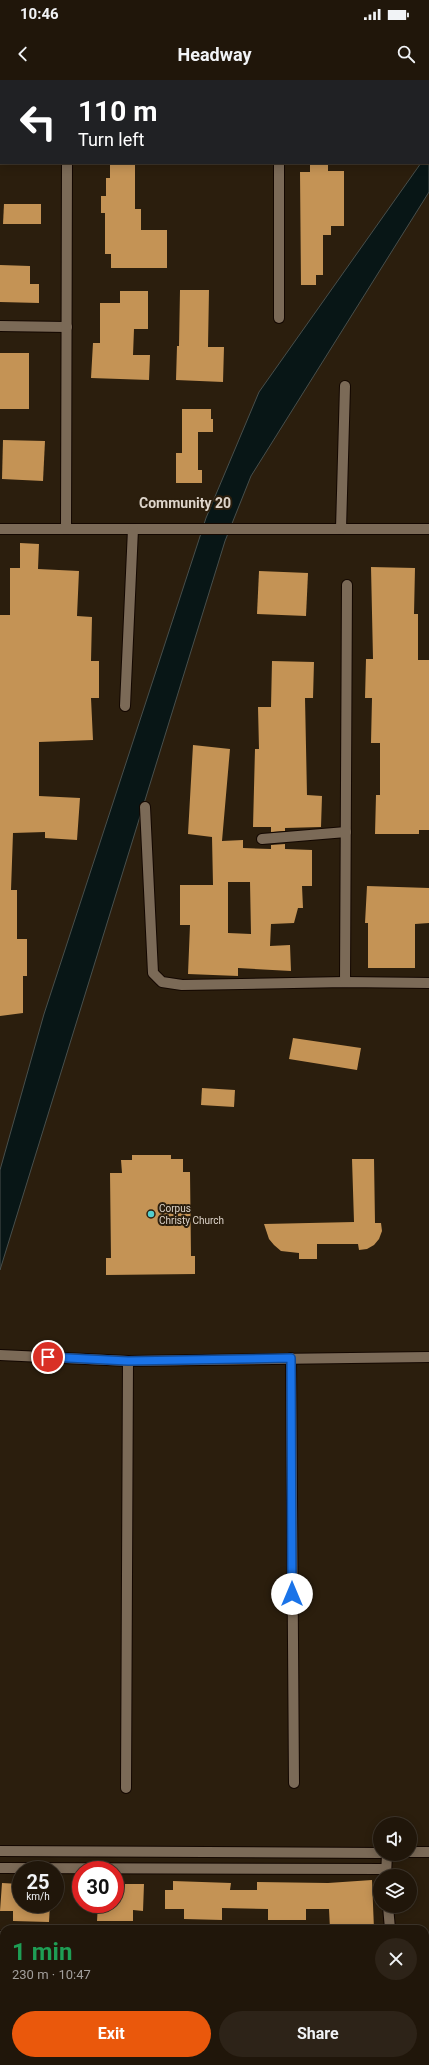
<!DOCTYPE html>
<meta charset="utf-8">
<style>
:root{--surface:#20160a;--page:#2d2318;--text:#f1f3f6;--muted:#a29f9c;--line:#3d352b;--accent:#ea580c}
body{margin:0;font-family:Roboto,sans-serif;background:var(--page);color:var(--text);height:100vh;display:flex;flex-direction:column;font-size:15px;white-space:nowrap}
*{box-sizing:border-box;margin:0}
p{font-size:13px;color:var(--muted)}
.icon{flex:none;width:22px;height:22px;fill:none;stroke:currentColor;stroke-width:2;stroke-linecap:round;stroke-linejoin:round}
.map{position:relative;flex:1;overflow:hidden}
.side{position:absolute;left:0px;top:1845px;width:429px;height:140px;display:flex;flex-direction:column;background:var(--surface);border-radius:12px 12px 0 0;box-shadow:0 2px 10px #0003,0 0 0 1px var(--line)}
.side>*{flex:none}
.hud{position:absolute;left:0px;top:0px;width:429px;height:84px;box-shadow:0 2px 10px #0003,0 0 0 1px var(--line);background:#202124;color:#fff;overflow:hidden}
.fabs{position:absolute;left:373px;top:1737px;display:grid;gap:8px}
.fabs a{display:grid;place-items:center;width:44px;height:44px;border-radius:50%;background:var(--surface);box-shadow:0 2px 10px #0003,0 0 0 1px var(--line);font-size:20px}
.speed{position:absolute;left:12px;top:1781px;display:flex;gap:8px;font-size:20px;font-weight:700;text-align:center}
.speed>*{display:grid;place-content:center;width:52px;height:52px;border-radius:50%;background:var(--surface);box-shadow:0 2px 10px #0003,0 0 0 1px var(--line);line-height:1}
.speed small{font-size:10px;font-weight:400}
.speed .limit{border:6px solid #d22;background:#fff;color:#111}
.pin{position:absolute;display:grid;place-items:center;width:34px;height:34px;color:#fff;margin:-17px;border:2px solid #fff;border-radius:50%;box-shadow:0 1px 4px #0007}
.me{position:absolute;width:44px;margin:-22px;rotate:0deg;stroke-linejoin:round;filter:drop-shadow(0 0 3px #0008)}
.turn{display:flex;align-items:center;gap:14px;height:84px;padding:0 12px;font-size:18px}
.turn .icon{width:52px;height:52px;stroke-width:2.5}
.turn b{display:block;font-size:28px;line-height:34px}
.round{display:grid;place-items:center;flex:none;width:42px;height:42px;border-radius:21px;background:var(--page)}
.head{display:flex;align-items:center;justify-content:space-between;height:68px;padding:0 12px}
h1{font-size:24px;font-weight:700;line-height:30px;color:#1e9e55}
.cta{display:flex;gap:8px;margin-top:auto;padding:8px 12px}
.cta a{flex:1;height:46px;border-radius:24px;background:var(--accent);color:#fff;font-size:16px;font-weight:700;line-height:46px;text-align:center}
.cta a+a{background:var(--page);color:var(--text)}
.status{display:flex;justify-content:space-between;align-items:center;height:28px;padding:0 20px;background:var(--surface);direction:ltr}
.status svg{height:11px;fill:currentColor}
header{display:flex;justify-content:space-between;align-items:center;height:52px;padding:0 12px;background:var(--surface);font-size:18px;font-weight:700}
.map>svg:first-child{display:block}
.water{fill:#081616;stroke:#484f4c}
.building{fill:#c49355;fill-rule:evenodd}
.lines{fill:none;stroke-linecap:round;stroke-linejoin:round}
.minor-casing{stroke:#130700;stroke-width:12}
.tertiary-casing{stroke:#130700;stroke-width:12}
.minor{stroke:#7b6a57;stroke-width:10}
.tertiary{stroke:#7b6a57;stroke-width:10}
.route-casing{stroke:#114b97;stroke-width:10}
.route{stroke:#1a73e8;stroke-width:7}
.poi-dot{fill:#52cdcd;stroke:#2b1e0d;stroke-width:1.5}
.labels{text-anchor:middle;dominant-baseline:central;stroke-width:4;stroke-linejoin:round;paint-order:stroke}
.poi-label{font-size:10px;fill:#ded5cb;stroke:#2b1e0d;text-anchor:start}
.district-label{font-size:14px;font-weight:bold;fill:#ded5cb;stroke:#2b1e0d}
</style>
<div class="status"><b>10:46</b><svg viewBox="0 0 49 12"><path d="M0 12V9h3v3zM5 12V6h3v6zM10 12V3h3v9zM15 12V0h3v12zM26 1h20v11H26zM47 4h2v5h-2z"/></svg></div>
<header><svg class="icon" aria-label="back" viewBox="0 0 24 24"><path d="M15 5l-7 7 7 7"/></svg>Headway<svg class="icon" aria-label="search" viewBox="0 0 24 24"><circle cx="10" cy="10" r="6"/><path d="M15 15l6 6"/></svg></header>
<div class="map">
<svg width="429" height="1985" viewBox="0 0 429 1985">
<rect width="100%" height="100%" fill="#2b1e0d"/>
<path class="water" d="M429,71V112L251,396L225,461L0,1190V1090L44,934L206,438L259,312L421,83H428Z"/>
<g class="building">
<path d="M110,83H135V129H141V150H167V188H111V174H105V133H101V116H106V98H110Z"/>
<path d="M310,83H328V91H344V146H331V155H323V195H316V205H301L300,92H310Z"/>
<path d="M4,124H41V144H3Z"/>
<path d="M0,185L30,186V204H39V223L0,222Z"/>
<path d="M180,210H209L208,267H224L223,302L176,300L177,266H179Z"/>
<path d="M120,211H148V249H134L133,275H150L149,300L91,298L93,263H100V223H120Z"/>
<rect x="0" y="273" width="29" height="56"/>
<path d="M182,329H211V339H213V352H198V390H202V403H176V373H182Z"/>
<path d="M3,360L45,361L43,401L2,399Z"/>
<path d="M20,463L39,464L38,489L79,491L77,536L92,537L91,581H99V618H91L93,660L39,662V716L80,718L77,760L45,758V752L13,753L11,810H17V859H27V896H23V933L0,936V535H10V488H20Z"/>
<path d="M371,487L415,488L414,534H418V580H429V750H419V754H375L376,715H380V663H371L372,618H365L366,579H373Z"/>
<path d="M259,491L308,493L306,536L257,534Z"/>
<path d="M272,581L314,582L313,618H305L307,715L322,716L321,747L285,748V751L271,752V747H253L255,669H259L258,627H271Z"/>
<path d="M193,665L230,669L222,761L243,760V768L271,769V765L285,764V769L312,770V806H302L303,828H298L294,843L271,844L270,866L290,865L291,891L238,888V896L188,894L190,845H180V805H213L212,757L188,754ZM228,802H250L251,854L228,853Z"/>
<path d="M367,806L429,808V843L415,844V888H368V843H365Z"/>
<path d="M293,958L361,968L357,990L289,979Z"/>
<path d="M202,1008L235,1010L234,1027L201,1025Z"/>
<path d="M132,1075H171V1079H183V1092H190L191,1176H195V1194L106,1195V1178H111L110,1093H122L121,1080H132Z"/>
<path d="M352,1079H374L375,1143H381L382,1151L379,1159L374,1165L367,1169L359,1170L358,1164H317V1179H299V1173L281,1171L274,1165L269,1159L264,1144L354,1142Z"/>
<path d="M372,1800L374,1849H330L329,1829H306V1840H268V1829L222,1828V1840L184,1839V1829H165V1810H173V1801L231,1803L230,1810H257V1802L328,1803Z"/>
<path d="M2,1803L20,1804L21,1824H50L49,1842L13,1841V1831H0Z"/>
<path d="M125,1804H144L143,1831L133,1830V1841H97L98,1824H115V1807H125Z"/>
</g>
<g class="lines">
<g class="minor-casing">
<g id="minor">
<path d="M67,1V0"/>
<path d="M280,1V0"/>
<path d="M279,238V83"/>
<path d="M0,246L67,247"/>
<path d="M0,449H429"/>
<path d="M66,449L67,83"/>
<path d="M341,449L345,306"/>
<path d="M125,626L133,449"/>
<path d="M145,727L153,893L162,902L182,905L345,902L429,903"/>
<path d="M262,759L346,752"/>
<path d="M345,902L347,505"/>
<path d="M0,1275L128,1281L429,1277"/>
<path d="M291,1278L294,1703"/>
<path d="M126,1708L128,1281"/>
<path d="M0,1788L386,1789"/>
<path d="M386,1796L387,1774"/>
<path d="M388,1826L390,1849"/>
<path d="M0,1856L4,1857"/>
<path d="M425,1863H429"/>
<path d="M0,1930L4,1941"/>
<path d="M425,1977L428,1985"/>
<path d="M20,1981L21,1985"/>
<path d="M139,1981L141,1985"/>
<path d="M281,1981L283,1985"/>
</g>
</g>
<g class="tertiary-casing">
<g id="tertiary">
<path d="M0,1771L380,1773"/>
<path d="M410,1772H429"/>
</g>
</g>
<use href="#minor" class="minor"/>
<use href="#tertiary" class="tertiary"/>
</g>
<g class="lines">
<g class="route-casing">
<path id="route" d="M48,1277L128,1281L291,1278L292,1514"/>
</g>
<use href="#route" class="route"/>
</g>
<circle class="poi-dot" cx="151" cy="1134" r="4"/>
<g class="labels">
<g class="poi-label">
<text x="159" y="1128">Corpus<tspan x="159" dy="12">Christy Church</tspan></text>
</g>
<g class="district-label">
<text x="185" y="423">Community 20</text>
</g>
</g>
</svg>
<div class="fabs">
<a><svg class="icon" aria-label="sound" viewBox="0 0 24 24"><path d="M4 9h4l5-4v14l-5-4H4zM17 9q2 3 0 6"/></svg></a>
<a><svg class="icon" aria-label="layers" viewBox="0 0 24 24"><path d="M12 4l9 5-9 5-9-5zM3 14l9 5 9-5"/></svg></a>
</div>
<div class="speed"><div>25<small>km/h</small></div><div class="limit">30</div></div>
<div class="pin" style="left:48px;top:1277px;background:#d93025"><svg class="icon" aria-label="arrive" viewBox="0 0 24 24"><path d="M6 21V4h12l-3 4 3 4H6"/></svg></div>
<svg class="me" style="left:292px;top:1514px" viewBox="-20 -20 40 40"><circle r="19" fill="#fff"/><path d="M0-13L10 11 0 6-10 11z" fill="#1a73e8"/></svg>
<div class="hud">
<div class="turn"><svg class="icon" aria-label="left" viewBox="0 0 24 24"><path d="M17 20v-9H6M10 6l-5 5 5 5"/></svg><div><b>110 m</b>Turn left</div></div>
</div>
<section class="side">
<div class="head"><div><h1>1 min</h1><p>230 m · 10:47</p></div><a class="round"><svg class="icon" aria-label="close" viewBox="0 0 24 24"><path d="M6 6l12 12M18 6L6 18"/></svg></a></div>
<div class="cta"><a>Exit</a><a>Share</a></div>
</section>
</div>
